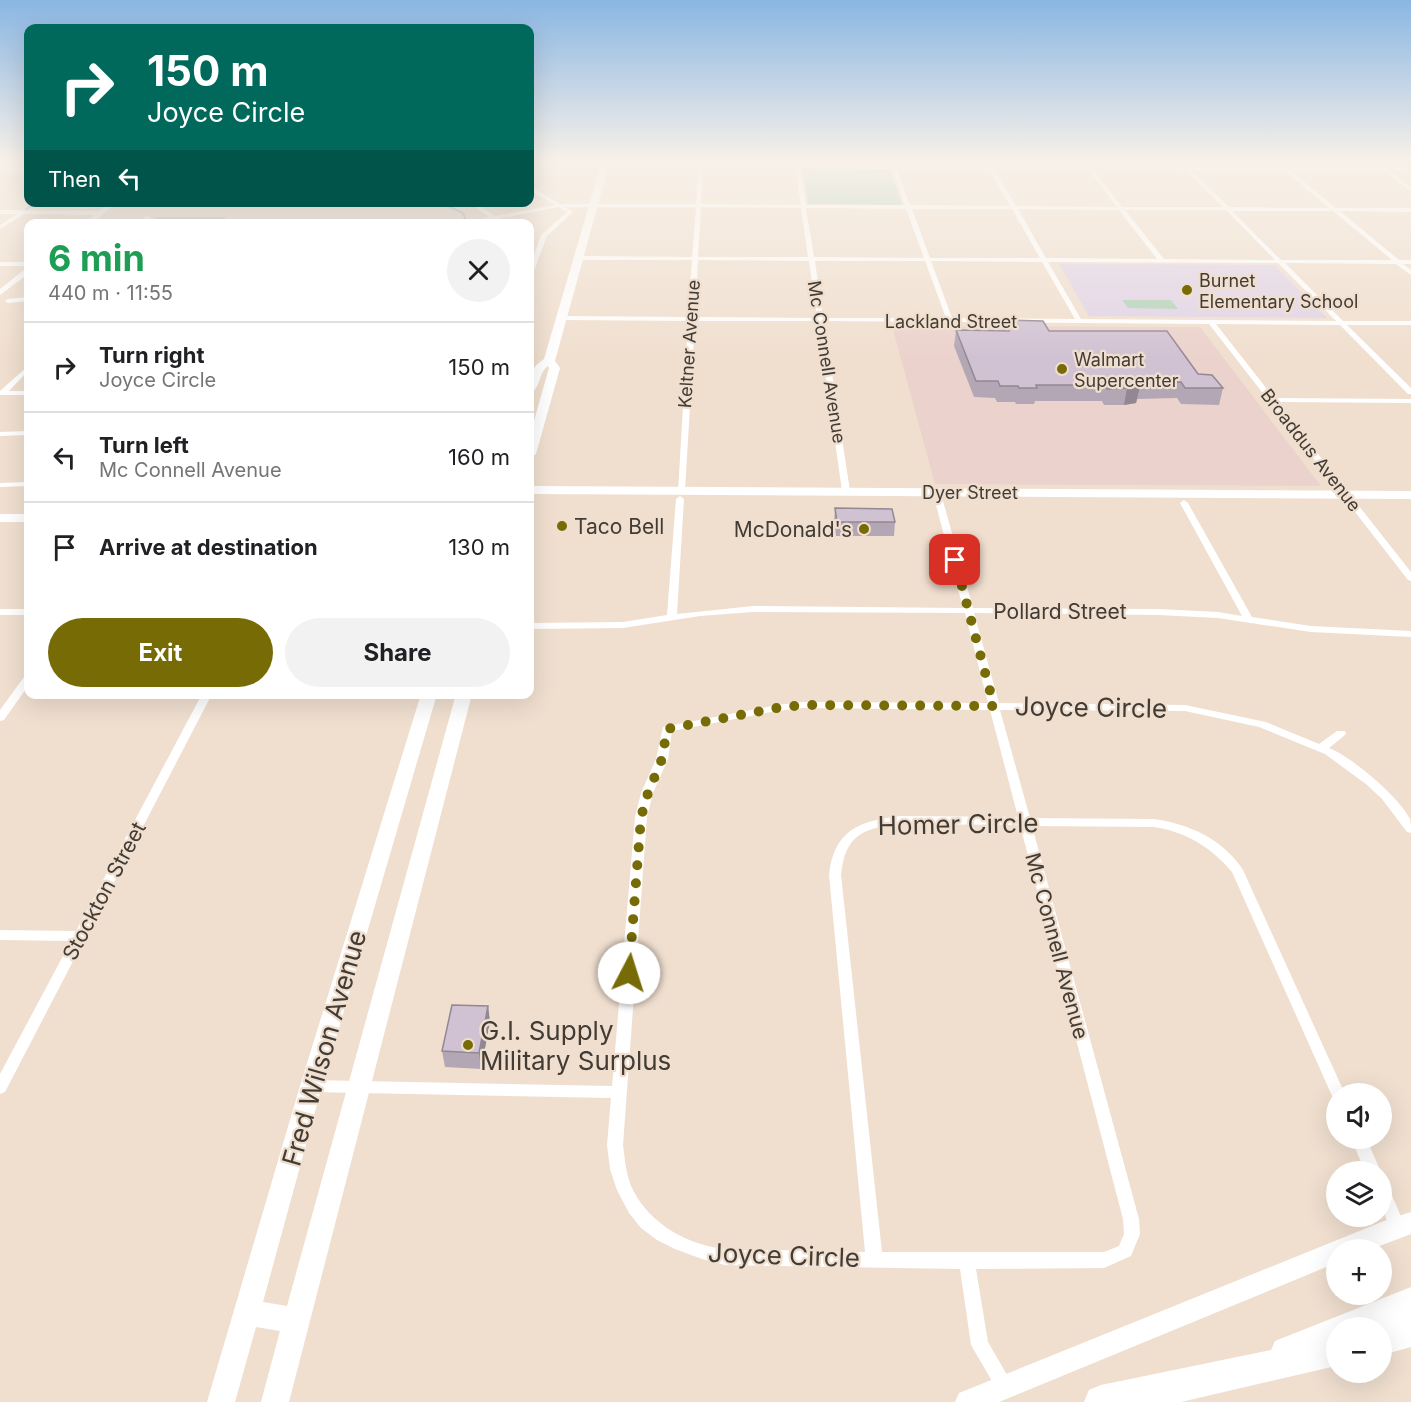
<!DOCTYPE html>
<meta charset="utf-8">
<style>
:root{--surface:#fff;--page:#f2f2f2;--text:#202124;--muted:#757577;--line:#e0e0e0;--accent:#766b04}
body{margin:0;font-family:Inter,sans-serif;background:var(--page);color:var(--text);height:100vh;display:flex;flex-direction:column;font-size:22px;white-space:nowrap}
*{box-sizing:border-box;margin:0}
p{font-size:20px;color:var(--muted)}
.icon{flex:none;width:33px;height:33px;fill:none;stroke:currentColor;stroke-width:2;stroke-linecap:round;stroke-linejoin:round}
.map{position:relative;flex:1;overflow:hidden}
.drawer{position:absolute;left:24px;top:219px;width:510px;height:480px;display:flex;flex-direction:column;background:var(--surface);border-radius:12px;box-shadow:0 6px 24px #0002}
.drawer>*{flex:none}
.hud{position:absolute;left:24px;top:24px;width:510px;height:183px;border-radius:12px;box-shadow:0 6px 24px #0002;background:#00695c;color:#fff;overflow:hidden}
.buttons{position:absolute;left:1326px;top:1083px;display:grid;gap:12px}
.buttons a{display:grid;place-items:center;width:66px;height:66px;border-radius:50%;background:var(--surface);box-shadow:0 6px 24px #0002;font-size:30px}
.pin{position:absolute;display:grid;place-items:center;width:51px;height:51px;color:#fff;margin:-26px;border-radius:12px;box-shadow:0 3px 9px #0006}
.me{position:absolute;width:66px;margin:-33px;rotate:5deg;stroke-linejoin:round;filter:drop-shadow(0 0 4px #0008)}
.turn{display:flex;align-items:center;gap:21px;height:126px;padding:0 24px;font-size:27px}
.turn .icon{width:78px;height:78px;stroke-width:2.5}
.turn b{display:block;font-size:42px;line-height:51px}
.then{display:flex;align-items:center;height:57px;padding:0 24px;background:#0003;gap:12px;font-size:22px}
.round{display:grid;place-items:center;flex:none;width:63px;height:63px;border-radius:32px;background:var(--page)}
.overview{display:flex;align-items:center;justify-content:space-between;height:102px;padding:0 24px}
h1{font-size:36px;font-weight:700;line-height:45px;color:#1e9e55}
.button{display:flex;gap:12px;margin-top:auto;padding:12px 24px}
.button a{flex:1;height:69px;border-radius:36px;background:var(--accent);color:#fff;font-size:24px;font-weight:700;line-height:69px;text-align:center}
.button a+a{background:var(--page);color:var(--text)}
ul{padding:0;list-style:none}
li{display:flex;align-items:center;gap:18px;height:90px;padding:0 24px;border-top:2px solid var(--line)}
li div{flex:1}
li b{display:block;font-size:22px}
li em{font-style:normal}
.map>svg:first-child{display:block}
.commercial{fill:#ecd2cc}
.education{fill:#e0d3e7}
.green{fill:#b1d2b9}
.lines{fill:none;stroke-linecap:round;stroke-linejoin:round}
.stream{stroke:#9dbadb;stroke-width:2}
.minor{fill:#fff;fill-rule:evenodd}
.tertiary{fill:#fff;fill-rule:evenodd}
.secondary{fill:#fff;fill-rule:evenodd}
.primary{fill:#fff;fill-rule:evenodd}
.motorway{fill:#fff;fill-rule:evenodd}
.wall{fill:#b4a7b5}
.shaded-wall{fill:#928894}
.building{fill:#d1c2d3;stroke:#928894;stroke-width:1.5}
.route{stroke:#766b04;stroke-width:10;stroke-dasharray:0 18}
.poi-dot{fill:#766b04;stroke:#f0dfcf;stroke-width:2}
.labels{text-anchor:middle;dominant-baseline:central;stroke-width:4.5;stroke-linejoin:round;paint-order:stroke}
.far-poi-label{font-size:18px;fill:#423c35;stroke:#f0dfcf;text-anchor:start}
.far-street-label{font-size:18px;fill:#423c35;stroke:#f0dfcf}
.poi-label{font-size:21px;fill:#423c35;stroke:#f0dfcf;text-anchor:start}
.street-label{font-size:21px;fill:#423c35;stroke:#f0dfcf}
.near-street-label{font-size:26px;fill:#423c35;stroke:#f0dfcf}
.near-poi-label{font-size:26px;fill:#423c35;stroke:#f0dfcf;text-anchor:start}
</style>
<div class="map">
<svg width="1411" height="1402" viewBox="0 0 1411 1402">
<rect width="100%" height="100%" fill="#f0dfcf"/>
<path class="commercial" d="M892,326L1200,327L1321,486L935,484Z"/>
<path class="education" d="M1059,264L1274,265L1327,318L1089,316Z"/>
<g class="green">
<path d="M802,168L890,169L902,205L808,204Z"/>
<path d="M157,217H226L220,223H150Z"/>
<path d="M1122,300H1171L1178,309L1128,308Z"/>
</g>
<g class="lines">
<g class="stream">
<path d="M432,202L446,205"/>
<path d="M448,206L463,213L466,221"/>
<path d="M26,209L38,202"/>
</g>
<g class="minor">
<path d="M699,161H703V165H795V161H799L800,165L891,166L890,162L894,161L896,166H988L987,164L989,163L993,166H1085L1084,164L1086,163L1090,166L1182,167L1184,165L1187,167H1281L1283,166L1286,167L1411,168V170H1388L1411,187V191L1382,170H1290L1336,208H1411V212L1340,211L1399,260H1411V264H1403L1411,270V275L1396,264L1285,263L1343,321H1411V325H1347L1411,388V394H1408L1340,325L1216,324L1274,398L1411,399V403L1277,402L1411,572V581L1408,580L1209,324L824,321L850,491L846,493L842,491L818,321H695L685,490L684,492H678L688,321L562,320L559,318L562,316L688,317L692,260H579L576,258L579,256L692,257L696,207H565L573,212L547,236L533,273L530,275V266L541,235L567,212L559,207L472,224H458L489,217L468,202H474L495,216L555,205L530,190V186L560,204H696L698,168L604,167L602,166L604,165H698ZM703,168H795L801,205L701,204ZM800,168L892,169L905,205H806ZM897,169H989L1010,206L910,205ZM994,169H1088L1117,207L1016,206ZM1093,169L1185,170L1223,207H1122ZM1190,170H1284L1329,208L1229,207ZM701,207L801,208L808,257H698ZM806,208L906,209L924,258L814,257ZM912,209H1012L1040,258H930ZM1018,209L1119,210L1157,259L1046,258ZM1125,210H1226L1275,260L1164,259ZM1232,211H1333L1392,260H1281ZM698,260L809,261L817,318L695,317ZM815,261H925L946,318H823ZM931,261L1042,262L1075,319L952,318ZM1048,262L1278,263L1336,321L1081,319Z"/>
<path d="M0,168L28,169V171L0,170Z"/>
<path d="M0,210L100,211L103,213L100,215L24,214L0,229V225L17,214H0Z"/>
<path d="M146,216L151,217L144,224H138Z"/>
<rect x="0" y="262" width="28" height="4"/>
<path d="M28,297V301L8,303L5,301L8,299Z"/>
<path d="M28,366V371L9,391H28V395H0V391Z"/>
<path d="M28,431V435L0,436V432Z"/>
<path d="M28,482V486L0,487V483Z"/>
<path d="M680,496L684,499L677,614L753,606L963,608L935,501L939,498L943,501L973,608L1159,609L1218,612L1242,616L1180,503L1184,500L1188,503L1252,617L1311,626L1411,631V637L1311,632L1218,618L1159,615L974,613L999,703L1185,705L1266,722L1319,744L1337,731H1345L1346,733L1345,735L1329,748C1352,757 1399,797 1410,819C1411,823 1411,829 1411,833L1407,832L1382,799L1366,784L1325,754L1259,727L1185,711L1000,710L1030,818L1154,819C1189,824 1223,839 1243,870L1345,1094H1336V1100L1333,1098L1232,872C1211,847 1186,832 1154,827L1032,826L1139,1219L1140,1234L1131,1256L1104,1268L976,1269L988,1342L1014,1387L1011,1393L1005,1396L999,1393L971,1345L960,1269L725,1265L702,1259L675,1249L657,1240L641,1228L629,1213L617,1190L610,1169L607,1145L611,1098L311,1092L306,1090L304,1086L306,1082L311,1080L612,1086L635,817L641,793L656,759L663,727L777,705L803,702L988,703L965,613L753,612L700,616L623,628L530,629V623L623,622L667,615L676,499ZM803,708L990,710L1018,817L900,816C859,821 834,830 829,875L865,1252C836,1251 807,1251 777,1250C761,1250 743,1251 726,1249C689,1246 650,1224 633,1190C626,1176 625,1160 623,1145L647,817L653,793L668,759L672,731L777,711ZM900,824L1020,825L1123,1219L1124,1234L1119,1246L1104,1252H882L841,875C845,835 863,828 900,824Z"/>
<rect x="0" y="609" width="28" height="6"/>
<path d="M28,676V686L4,720L0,721V710L24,677Z"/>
<path d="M202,694H212L5,1092L0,1094V1074L71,941L0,940V930L76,931Z"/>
<path d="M1351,1138H1366L1381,1172H1365Z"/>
<path d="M1382,1184L1388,1186L1405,1226L1403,1231L1397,1233L1391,1231L1382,1208Z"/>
</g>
<g class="tertiary">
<path d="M109,202H117L92,224H84Z"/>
<path d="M25,269H28V274L0,295V289Z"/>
</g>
<g class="secondary">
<path d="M530,486L1411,491V499L530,494Z"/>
<rect x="0" y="514" width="28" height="8"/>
<path d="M1411,1212V1234L1369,1250H1336V1263L999,1402H955L959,1393L1389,1219Z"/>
</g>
<g class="primary">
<path d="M602,161H610L555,361L560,368L536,454L530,458V435L549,368L548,366C538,373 541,389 530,393C528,378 530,368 544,359Z"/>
<path d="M421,694H437L322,1086L263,1302L287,1306L456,694H472L289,1402H261L280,1331L256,1327L235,1402H207L300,1086Z"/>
</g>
<path class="motorway" d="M1411,1287V1347L1382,1355V1328H1336V1366L1181,1402H1084L1089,1390L1101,1385L1271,1350L1275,1341Z"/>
</g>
<g class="wall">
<path d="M1004,320L1049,331L1198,374L1223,388L1219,405L1181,404L1177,398L1137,399L1136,403L1124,405H1104L1102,401H1035L1034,404H1016L1015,402H997L995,398L974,397L954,346L956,330L1003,331Z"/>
<path d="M835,508L895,522L894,536H836L834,522Z"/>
<path d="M488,1006L490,1022L481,1069L445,1067L442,1051Z"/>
</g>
<g class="shaded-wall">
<path d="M1141,382L1136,403L1124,405L1127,388Z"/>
<path d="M488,1006L490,1022L481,1069L479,1053Z"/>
</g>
<g class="building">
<path d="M1004,320L1043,321L1049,331H1167L1198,374L1212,375L1223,388H1185L1181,382H1141L1137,384L1139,387L1127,388L1107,389L1106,385H1036L1037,388H1019L1018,386H1000L998,381H976L956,330L1009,331Z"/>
<path d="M835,508L892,509L895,522H837Z"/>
<path d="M452,1005L488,1006L479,1053L442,1051Z"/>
</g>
<linearGradient id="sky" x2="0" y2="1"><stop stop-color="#8ab6e3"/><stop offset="0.45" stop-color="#f8f1e9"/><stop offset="1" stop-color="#f8f1e9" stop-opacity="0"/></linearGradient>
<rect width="1411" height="358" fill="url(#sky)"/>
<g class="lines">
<path class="route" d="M629,973L641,817L648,793L662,759L667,729L777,708L803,705L994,706L955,560"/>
</g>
<g class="poi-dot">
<circle cx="1187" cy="290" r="6"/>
<circle cx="1062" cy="369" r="6"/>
<circle cx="562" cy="526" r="6"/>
<circle cx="864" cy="529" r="6"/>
<circle cx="468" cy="1045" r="6"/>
</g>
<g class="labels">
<g class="far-poi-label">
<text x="1199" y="280">Burnet<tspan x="1199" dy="21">Elementary School</tspan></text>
<text x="1074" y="359">Walmart<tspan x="1074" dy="21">Supercenter</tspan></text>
</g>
<g class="far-street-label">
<text x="951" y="321">Lackland Street</text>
<text transform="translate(689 344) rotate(-86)">Keltner Avenue</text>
<text transform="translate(827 362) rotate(81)">Mc Connell Avenue</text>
<text transform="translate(1311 450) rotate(52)">Broaddus Avenue</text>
<text x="970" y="492">Dyer Street</text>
</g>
<g class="poi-label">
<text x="574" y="526">Taco Bell</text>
<text x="852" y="529" text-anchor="end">McDonald's</text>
</g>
<g class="street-label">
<text x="1060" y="611">Pollard Street</text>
<text transform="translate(104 891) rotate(-62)">Stockton Street</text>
<text transform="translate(1057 946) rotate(75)">Mc Connell Avenue</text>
</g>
<g class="near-street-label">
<text transform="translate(1091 707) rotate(1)">Joyce Circle</text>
<text transform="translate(958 824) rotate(-1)">Homer Circle</text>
<text transform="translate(324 1048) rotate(-74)">Fred Wilson Avenue</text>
<text transform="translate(784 1255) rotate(2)">Joyce Circle</text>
</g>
<g class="near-poi-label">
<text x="480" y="1030">G.I. Supply<tspan x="480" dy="30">Military Surplus</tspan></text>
</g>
</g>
</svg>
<div class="buttons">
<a><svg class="icon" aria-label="sound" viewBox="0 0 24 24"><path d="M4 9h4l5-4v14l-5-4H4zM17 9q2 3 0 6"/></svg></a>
<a><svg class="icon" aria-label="layers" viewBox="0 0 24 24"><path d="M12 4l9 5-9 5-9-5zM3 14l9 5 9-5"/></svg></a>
<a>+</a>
<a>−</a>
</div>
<div class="pin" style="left:955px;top:560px;background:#d93025"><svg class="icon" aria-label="arrive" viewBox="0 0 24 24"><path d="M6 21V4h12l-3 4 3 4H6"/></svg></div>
<svg class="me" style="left:629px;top:973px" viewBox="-20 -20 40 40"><circle r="19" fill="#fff"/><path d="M0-13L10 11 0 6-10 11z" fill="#766b04"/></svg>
<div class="hud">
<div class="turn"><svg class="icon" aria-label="right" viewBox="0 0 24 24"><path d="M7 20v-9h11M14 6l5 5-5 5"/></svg><div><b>150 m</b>Joyce Circle</div></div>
<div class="then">Then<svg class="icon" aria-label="left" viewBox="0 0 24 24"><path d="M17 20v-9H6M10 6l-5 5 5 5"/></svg></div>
</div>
<section class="drawer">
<div class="overview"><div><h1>6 min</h1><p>440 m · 11:55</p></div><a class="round"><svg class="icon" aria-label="close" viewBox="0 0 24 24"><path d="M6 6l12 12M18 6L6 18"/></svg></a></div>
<ul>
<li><svg class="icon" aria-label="right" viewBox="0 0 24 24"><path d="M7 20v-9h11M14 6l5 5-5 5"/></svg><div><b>Turn right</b><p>Joyce Circle</p></div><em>150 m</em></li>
<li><svg class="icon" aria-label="left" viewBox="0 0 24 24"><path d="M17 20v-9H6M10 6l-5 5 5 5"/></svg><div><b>Turn left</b><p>Mc Connell Avenue</p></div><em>160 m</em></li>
<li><svg class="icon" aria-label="arrive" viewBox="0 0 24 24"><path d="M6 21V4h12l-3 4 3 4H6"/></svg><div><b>Arrive at destination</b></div><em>130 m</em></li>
</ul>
<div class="button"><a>Exit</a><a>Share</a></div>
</section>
</div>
